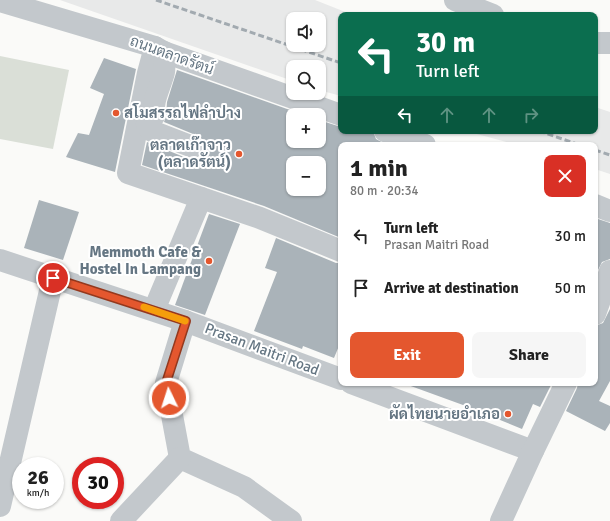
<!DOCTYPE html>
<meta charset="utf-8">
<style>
:root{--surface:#fff;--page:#f6f6f6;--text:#222;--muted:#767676;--accent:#e4572e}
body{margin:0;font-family:Signika,Sarabun,sans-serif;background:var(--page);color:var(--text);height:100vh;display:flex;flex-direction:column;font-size:15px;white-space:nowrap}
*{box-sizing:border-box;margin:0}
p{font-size:13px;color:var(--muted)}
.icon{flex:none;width:22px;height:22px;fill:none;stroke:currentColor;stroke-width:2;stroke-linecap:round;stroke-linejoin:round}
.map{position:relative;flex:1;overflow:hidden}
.drawer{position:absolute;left:338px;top:142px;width:260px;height:244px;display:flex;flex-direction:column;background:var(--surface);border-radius:8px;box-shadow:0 1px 3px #0004}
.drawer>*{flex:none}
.top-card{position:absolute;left:338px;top:12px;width:260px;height:122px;border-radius:8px;box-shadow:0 1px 3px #0004;background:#0b6e4f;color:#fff;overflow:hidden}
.tools{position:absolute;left:286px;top:12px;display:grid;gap:8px}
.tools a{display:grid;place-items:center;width:40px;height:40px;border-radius:8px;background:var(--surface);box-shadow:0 1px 3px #0004;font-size:20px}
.speed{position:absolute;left:12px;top:457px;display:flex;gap:8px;font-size:20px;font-weight:700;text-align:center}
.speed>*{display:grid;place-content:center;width:52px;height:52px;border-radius:50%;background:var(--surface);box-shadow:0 1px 3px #0004;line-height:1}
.speed small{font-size:10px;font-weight:400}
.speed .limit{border:6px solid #d22;background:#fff;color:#111}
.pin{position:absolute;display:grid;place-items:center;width:34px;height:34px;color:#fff;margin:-17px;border:2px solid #fff;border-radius:50%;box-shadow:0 1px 4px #0007}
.me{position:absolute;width:44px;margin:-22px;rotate:356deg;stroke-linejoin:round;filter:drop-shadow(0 0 3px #0008)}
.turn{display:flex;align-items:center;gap:14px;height:84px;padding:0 12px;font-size:18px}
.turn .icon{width:52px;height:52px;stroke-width:2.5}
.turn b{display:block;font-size:28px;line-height:34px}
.lanes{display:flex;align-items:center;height:38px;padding:0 12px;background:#0003;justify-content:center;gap:20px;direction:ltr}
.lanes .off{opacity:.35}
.round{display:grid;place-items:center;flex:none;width:42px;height:42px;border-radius:8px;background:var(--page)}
.head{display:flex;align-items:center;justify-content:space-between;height:68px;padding:0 12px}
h1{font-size:24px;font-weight:700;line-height:30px}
.action{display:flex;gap:8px;margin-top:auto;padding:8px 12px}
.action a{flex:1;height:46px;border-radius:8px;background:var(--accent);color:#fff;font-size:16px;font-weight:700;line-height:46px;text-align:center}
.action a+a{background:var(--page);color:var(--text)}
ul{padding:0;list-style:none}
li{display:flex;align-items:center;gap:12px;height:52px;padding:0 12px}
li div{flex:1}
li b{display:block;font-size:15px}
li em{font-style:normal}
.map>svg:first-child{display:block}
.built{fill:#e8e9e9;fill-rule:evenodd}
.green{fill:#dadfd7}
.building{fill:#aab3b9;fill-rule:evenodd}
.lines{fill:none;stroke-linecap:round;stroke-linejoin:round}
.minor{stroke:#c3c8cc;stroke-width:22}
.rail{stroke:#a2aab0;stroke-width:3;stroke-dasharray:6 3;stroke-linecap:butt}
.route-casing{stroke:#94391e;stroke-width:10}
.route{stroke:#e4572e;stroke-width:7}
.slow{stroke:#f59e0b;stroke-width:7}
.poi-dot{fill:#e4572e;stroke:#fff;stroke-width:1.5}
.labels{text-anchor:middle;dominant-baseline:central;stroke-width:4;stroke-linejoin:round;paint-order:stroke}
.street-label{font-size:15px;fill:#657683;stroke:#fff}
.poi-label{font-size:15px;font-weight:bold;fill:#657683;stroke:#fff;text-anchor:end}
</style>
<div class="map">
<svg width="610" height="521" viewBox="0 0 610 521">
<rect width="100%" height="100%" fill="#fafaf8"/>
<g class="built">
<path d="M60,0H315L353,15H341V96L319,90V67H293V81ZM293,19H319V45H293Z"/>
<path d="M595,107L610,112V174L595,169V145H517L466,131H595Z"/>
</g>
<path class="green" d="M0,56L69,70L53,149L0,139Z"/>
<g class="building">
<path d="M104,58L136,69L115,172L66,157L78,133L89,135L104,94L90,88Z"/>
<path d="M177,70L304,115H293V141H319V120L341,127V131H373L376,139L387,145H341V238L264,206L142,165L147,142L189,159H195L201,157L205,151V145L202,139L198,136L164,122L166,116L167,102ZM293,163H319V189H293Z"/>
<path d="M39,200L79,212L63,260L24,248Z"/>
<path d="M209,214L240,224L205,315L175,305Z"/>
<path d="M595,218L610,223V259L602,262L595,276Z"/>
<path d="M276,238L336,263H341V341L334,358L303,346L302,349L254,331L277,272L265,268Z"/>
<path d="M610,309V381L599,401L610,406V423L605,431L566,411L577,388L578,383H595V326L603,323Z"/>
<path d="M408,383H552L540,407L533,404L522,429L463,405L408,385Z"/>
</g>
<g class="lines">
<g class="minor">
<path d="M455,0L493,15"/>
<path d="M0,1L155,47L164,52L341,115"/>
<path d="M595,43H610"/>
<path d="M155,47L148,73L128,173L260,218L341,251"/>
<path d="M164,52C164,59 165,66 164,72C160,88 152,100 154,116L147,124L150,130L154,132L193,147"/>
<path d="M385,131L425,145"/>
<path d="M595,205L610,211"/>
<path d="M0,260L185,321L341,379"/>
<path d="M154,310L201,198"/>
<path d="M595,314L610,271"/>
<path d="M185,321L166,383L180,458L244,487L291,521"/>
<path d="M351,383L533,451"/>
<path d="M0,506L53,278"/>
<path d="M121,521L180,458"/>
<path d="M501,521L533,451L566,383"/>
</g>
<g class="rail">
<path d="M156,0L341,63"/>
<path d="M539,131L580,145"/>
<path d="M595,150L610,155"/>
</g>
</g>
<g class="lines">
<g class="route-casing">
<path id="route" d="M53,278L186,321L166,383L169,398"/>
</g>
<use href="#route" class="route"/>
<path class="slow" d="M144,307L185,321"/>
</g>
<g class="poi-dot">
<circle cx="116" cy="113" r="4"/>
<circle cx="239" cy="154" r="4"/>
<circle cx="209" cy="261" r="4"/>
<circle cx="508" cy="414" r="4"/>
</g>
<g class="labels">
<g class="street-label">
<text transform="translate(172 55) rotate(20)">ถนนตลาดรัตน์</text>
<text transform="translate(262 349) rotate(21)">Prasan Maitri Road</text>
</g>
<g class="poi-label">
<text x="124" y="113" text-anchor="start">สโมสรรถไฟลำปาง</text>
<text x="231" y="145">ตลาดเก๊าจาว<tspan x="231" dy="17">(ตลาดรัตน์)</tspan></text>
<text x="201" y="252">Memmoth Cafe &amp;<tspan x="201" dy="17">Hostel In Lampang</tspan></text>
<text x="500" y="414">ผัดไทยนายอำเภอ</text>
</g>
</g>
</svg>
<div class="tools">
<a><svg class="icon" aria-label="sound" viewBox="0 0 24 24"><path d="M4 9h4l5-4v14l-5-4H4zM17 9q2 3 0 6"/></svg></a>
<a><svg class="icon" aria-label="search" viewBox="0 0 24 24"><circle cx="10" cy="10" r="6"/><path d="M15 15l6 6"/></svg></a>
<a>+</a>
<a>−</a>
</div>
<div class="speed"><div>26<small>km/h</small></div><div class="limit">30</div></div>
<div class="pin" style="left:53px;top:278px;background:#d93025"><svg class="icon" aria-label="arrive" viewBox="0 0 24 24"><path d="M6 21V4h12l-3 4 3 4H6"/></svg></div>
<svg class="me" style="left:169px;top:398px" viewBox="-20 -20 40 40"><circle r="17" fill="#e4572e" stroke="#fff" stroke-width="3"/><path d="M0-11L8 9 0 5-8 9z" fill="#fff"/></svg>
<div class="top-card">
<div class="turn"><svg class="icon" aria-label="left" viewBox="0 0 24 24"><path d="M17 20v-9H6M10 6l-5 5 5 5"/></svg><div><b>30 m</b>Turn left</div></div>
<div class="lanes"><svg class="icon" aria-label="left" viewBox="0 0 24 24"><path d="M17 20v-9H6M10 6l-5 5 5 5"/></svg><svg class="icon off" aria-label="ahead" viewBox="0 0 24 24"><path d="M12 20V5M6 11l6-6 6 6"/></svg><svg class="icon off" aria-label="ahead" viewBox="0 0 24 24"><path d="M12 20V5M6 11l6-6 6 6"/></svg><svg class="icon off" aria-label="right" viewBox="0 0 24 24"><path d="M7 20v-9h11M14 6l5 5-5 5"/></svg></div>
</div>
<section class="drawer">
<div class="head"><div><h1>1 min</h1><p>80 m · 20:34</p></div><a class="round" style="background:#d93025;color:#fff"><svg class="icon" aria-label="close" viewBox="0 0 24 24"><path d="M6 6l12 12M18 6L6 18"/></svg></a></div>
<ul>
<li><svg class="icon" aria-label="left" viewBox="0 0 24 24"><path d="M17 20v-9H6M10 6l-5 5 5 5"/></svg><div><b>Turn left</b><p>Prasan Maitri Road</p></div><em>30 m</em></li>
<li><svg class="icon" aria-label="arrive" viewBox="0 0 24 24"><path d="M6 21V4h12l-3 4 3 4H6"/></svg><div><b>Arrive at destination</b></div><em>50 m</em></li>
</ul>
<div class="action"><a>Exit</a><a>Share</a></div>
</section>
</div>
